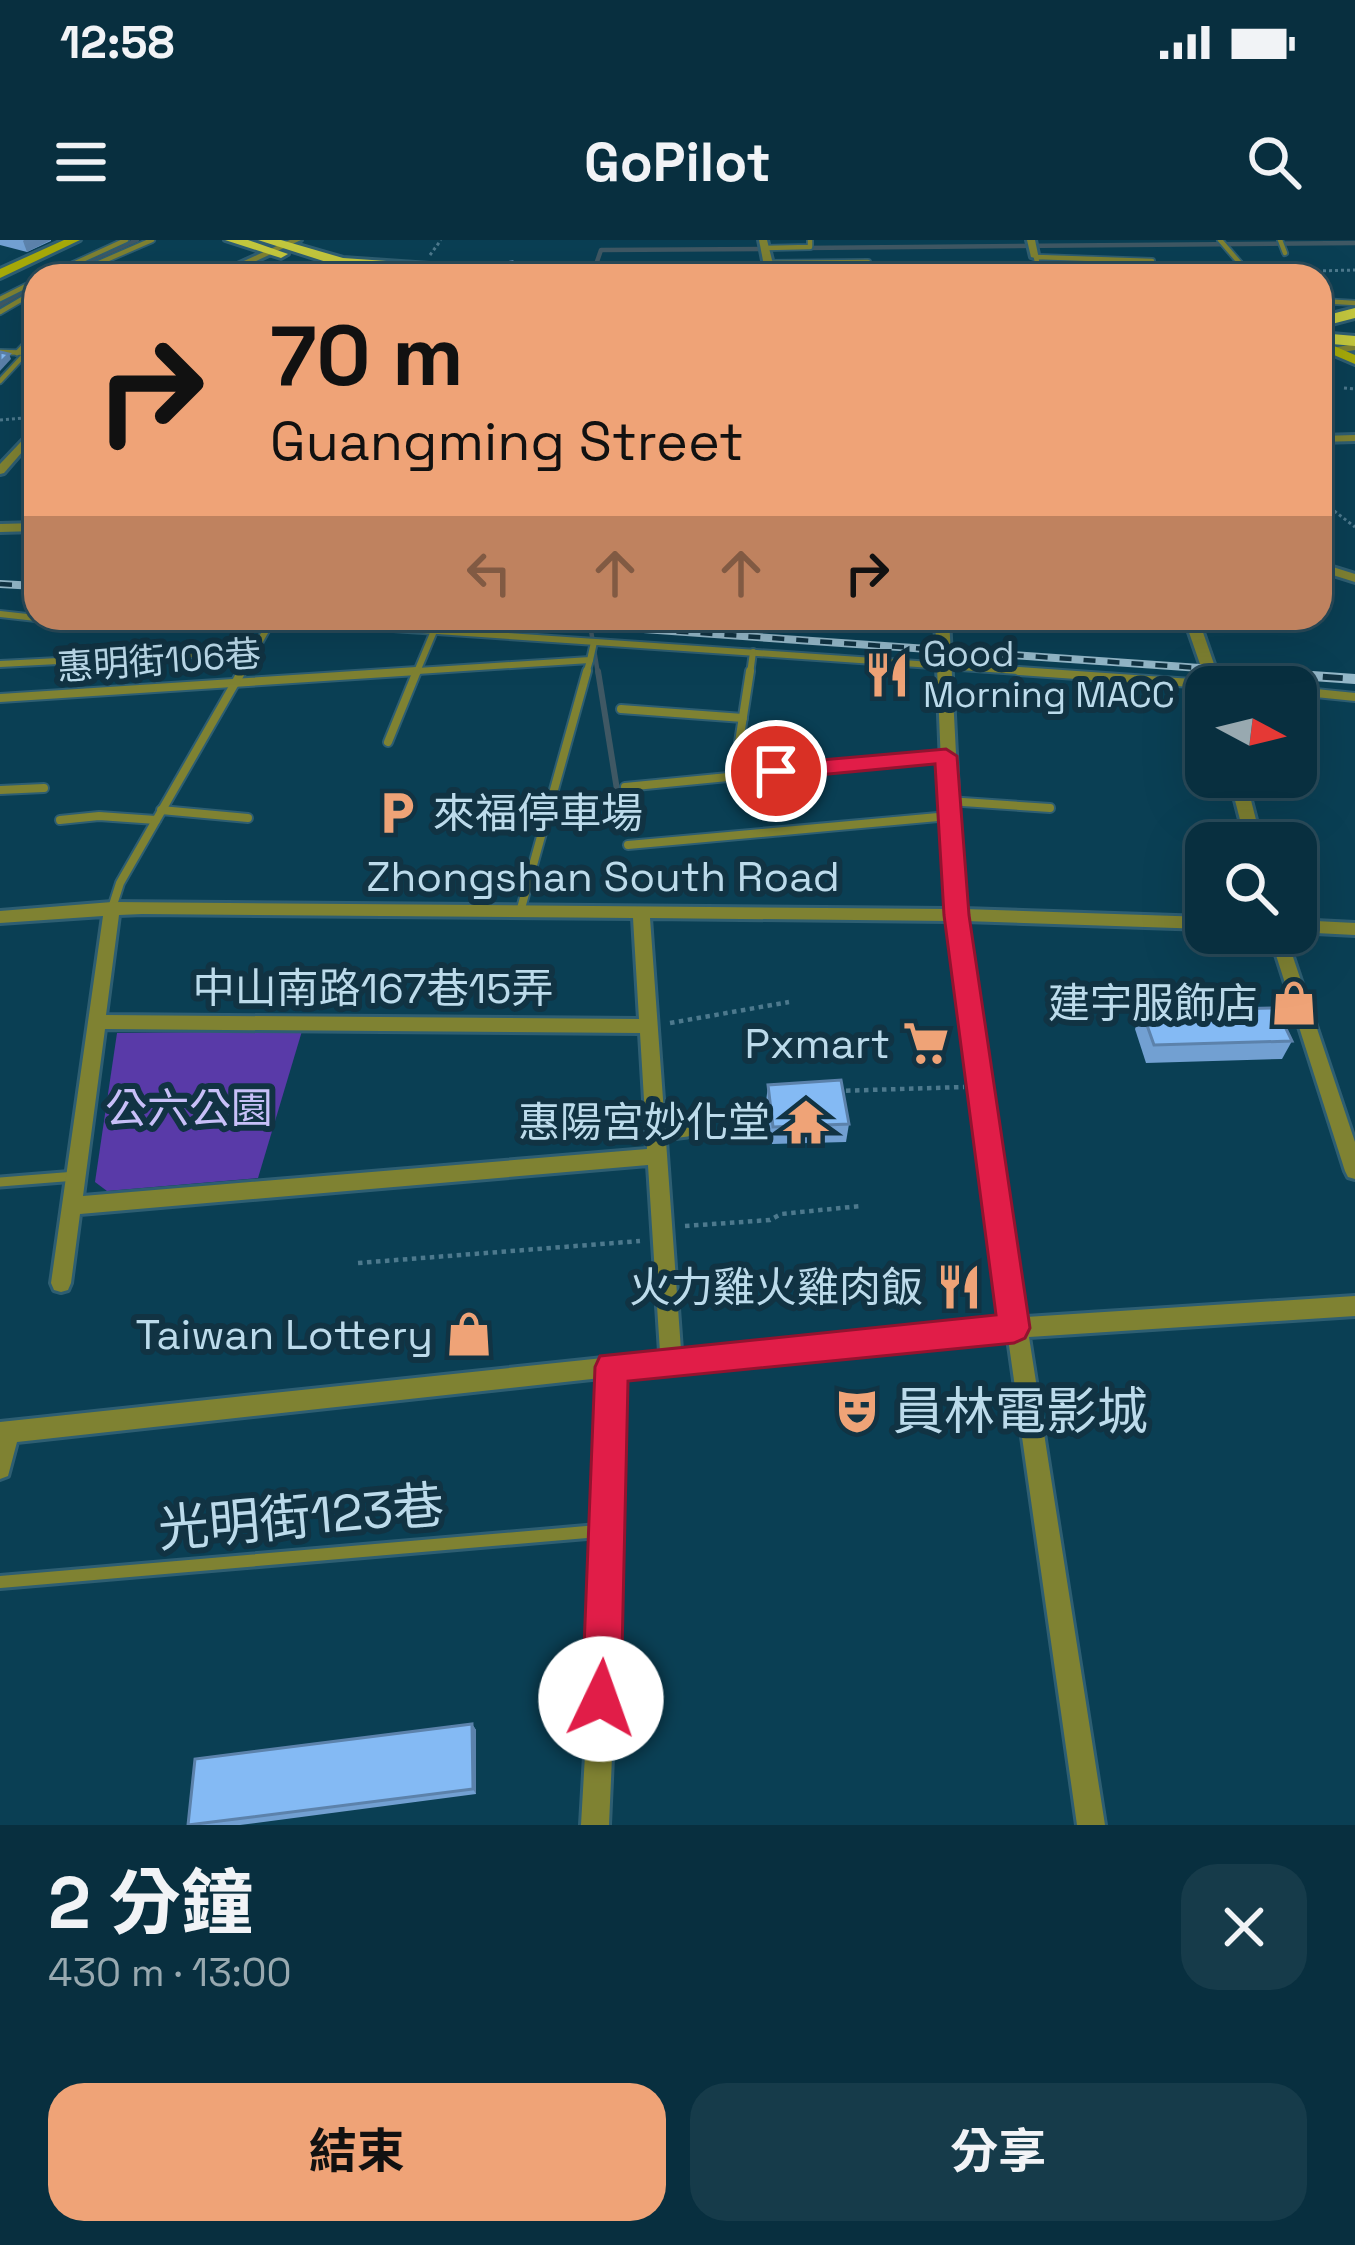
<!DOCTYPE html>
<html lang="zh-TW">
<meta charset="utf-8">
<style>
:root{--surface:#082f3f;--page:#163b4a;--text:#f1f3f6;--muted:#98a9b0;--line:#294a59;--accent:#efa377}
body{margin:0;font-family:"Space Grotesk","Noto Sans TC",sans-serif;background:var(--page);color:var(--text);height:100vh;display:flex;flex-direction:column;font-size:45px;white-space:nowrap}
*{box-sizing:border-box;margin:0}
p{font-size:39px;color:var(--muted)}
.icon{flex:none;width:66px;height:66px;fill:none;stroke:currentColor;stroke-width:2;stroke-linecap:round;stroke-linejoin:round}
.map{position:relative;height:1585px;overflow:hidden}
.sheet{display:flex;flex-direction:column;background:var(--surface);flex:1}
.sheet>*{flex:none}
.guide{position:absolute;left:24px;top:24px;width:1308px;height:366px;border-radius:36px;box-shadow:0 12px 48px #0002,0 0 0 3px var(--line);background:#efa377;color:#111;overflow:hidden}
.needle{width:78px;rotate:97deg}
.tools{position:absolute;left:1185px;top:426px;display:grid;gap:24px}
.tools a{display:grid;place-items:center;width:132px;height:132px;border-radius:24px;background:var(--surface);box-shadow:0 12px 48px #0002,0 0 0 3px var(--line);font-size:60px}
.pin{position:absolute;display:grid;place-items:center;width:102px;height:102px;color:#fff;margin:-51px;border:6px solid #fff;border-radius:50%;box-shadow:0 3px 12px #0007}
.me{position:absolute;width:132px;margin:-66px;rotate:3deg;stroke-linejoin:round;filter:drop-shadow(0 0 9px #0008)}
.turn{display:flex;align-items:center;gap:42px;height:252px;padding:0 48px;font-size:54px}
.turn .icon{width:156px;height:156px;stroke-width:2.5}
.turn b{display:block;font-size:84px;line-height:102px}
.lanes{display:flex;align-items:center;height:114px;padding:0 48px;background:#0003;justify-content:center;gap:60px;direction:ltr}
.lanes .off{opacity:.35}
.round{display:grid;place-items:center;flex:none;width:126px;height:126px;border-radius:36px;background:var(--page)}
.headline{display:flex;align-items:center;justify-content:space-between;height:204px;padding:0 48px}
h1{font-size:72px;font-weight:700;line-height:90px}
.cta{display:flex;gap:24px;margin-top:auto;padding:24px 48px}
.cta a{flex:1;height:138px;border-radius:36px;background:var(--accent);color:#111;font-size:48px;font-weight:700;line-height:138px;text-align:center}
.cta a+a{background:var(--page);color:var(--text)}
.status{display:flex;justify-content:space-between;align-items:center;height:84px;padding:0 60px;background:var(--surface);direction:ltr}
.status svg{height:33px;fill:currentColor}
header{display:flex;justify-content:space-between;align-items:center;height:156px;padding:0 48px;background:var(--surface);font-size:54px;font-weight:700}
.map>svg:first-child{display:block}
.green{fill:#593aa8}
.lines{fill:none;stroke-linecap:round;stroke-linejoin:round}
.stream-far1{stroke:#3f5864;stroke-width:4.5}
.stream{stroke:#3f5864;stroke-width:6}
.lane-far4-casing{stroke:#2e5e72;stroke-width:8}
.lane-far3-casing{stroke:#2e5e72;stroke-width:10}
.lane-far2-casing{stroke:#2e5e72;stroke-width:12}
.lane-far1-casing{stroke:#2e5e72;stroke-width:15}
.lane-casing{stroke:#2e5e72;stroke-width:18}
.street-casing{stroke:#2e5e72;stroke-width:6}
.secondary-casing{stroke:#2e5e72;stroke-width:6}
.primary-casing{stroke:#2e5e72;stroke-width:6}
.path-far1{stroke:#4d798d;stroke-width:3;stroke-dasharray:3 3;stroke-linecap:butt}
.path{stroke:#4d798d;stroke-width:4.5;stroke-dasharray:4.5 4.5;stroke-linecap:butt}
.lane-far4{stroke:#7f8232;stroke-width:4.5}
.lane-far3{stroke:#7f8232;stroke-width:6}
.lane-far2{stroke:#7f8232;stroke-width:8}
.lane-far1{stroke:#7f8232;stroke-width:9}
.lane{stroke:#7f8232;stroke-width:12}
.street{fill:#7f8232;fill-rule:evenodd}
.secondary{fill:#a7aa09;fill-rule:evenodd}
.primary{fill:#c4c83e;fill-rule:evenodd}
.rail-far1-casing{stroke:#94b8c9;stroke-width:8}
.rail-casing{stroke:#94b8c9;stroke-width:10}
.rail-far1{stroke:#113343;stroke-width:4.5;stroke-dasharray:12;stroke-linecap:butt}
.rail{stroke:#113343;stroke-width:6;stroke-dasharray:20;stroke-linecap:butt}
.wall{fill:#72a0d2}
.shaded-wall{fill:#5c82ab}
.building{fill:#84baf4;stroke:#5c82ab;stroke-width:3}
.route{fill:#e11d48;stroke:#92132f;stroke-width:3}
.labels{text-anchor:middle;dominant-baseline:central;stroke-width:12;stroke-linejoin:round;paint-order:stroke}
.far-poi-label{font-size:36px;fill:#bcdbeb;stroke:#113343;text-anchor:start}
.far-street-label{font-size:36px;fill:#bcdbeb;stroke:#113343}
.poi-label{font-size:42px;fill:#bcdbeb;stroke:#113343;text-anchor:end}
.street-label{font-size:42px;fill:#bcdbeb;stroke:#113343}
.park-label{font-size:42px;fill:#c8c0f8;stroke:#113343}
.near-poi-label{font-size:51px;fill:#bcdbeb;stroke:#113343;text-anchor:start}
.near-street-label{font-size:51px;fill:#bcdbeb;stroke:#113343}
</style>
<div class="status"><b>12:58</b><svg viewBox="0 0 49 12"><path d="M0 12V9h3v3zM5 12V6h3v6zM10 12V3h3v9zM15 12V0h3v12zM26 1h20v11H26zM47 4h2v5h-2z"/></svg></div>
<header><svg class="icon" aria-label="menu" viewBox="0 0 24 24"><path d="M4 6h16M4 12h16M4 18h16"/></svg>GoPilot<svg class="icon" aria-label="search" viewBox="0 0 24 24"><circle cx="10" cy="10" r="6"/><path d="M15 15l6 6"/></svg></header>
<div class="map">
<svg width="1355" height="1585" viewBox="0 0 1355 1585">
<rect width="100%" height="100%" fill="#0a3f54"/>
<path class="green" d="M302,791L258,938L107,951L95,942L117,793Z"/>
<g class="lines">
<g class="stream-far1">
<path d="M803,8L1355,3"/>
<path d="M55,36L137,0"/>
<path d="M592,36L601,10L770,9"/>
<path d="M0,65L36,44"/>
<path d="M589,378L598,434"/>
</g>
<path class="stream" d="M598,431L622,581"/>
<g class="lane-far4-casing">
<g id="lane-far4">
<path d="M1220,0L1251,36"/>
<path d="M1280,0L1285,13"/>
<path d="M765,8L810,7V0"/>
<path d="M768,23L868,22"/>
<path d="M47,36L126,0"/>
<path d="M69,36L152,0"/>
<path d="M1040,36L1036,17L1152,21"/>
<path d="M0,59L36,41"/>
<path d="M1320,61L1355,63"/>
<path d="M0,72L36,51"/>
<path d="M0,112L36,113"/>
<path d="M17,113L36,93"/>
<path d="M0,141L26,113"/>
</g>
</g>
<g class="lane-far3-casing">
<g id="lane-far3">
<path d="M0,374L36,378"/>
<path d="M248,378L1062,434"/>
<path d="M0,424L253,411"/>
<path d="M241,434L272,380"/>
<path d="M371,434L590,420L594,402"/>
<path d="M416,434L434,391"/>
<path d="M586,434L590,420"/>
<path d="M750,434L753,412"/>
</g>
</g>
<g class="lane-far2-casing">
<g id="lane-far2">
<path d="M1019,431L1249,447"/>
<path d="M1296,451L1355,457"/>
<path d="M0,458L417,431"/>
<path d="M621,469L743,478"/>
<path d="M388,502L417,431"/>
<path d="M734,535L750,431"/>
<path d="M625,547L946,516"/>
<path d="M0,550L44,548"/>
<path d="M948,561L1050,568"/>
<path d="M161,570L248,578"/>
<path d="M60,580L99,576L156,580"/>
<path d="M628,605L949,576"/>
<path d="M112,668L120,643L242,431"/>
<path d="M520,672L587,431"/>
</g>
</g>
<g class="lane-far1-casing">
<g id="lane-far1">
<path d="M655,896L687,892"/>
<path d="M0,942L76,936"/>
</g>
</g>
<g class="lane-casing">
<path id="lane" d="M0,1342L610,1290"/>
</g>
<g class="street-casing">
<g id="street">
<path d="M290,0H301L224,36H211Z"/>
<path d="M759,0H767L776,36H766Z"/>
<path d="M1027,0H1035L1039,19L1031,17Z"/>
<path d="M360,22L385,34L387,36H375L357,27Z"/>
<path d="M405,32L408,33L410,36H400Z"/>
<path d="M1355,104V110L1320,116V110Z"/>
<path d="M36,186V196L4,233L0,234V224Z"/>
<path d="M1355,195V201L1320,202V196Z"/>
<path d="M36,283V291L0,292V284Z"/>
<path d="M1320,323L1355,334V342L1320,331Z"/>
<path d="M935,378H949L964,669L1206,677V689L965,681L1026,1077L1355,1056V1076L1029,1097L1105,1585H1077L1008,1098L623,1136L622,1290L609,1585H581L598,1290L601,1138L17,1202L8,1236L0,1239V1182L660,1112L648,925L80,974L71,1043L68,1050L61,1052L54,1050L51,1043L103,676L0,683V671L112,662L947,669ZM142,674L633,678L639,779L106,775L119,675ZM650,678L949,681L1005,1079L681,1110ZM105,789L640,793L647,909L83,956Z"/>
<path d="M1184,378H1198L1222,447H1208Z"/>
<path d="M1229,537H1245L1262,603H1246Z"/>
<path d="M1296,680L1355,683V695L1296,692Z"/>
<path d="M1269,693H1285L1355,902V939L1348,937L1345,931Z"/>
</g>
</g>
<g class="secondary-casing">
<g id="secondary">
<path d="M64,0H80L0,38V29Z"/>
<path d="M1320,100L1355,115V124L1320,109Z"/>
</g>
</g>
<g class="primary-casing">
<g id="primary">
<path d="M225,0H248L288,14L281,18Z"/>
<path d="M258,0H281L343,18L533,31L541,36L342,27Z"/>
<path d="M1355,68V78L1320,87V77Z"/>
<path d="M1320,93L1355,96V106L1320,103Z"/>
</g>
</g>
<g class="path-far1">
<path d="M430,15L441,0"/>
<path d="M1317,31L1355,30"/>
<path d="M1281,36L1283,23"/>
<path d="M1344,148L1355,149"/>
<path d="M0,180L24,178"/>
<path d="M1320,260L1355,287"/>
</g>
<g class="path">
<path d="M670,783L789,762"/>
<path d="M837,851L964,847"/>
<path d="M685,986L770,980L781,974L861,966"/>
<path d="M358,1023L640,1001"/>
</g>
<use href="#lane-far4" class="lane-far4"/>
<use href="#lane-far3" class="lane-far3"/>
<use href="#lane-far2" class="lane-far2"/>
<use href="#lane-far1" class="lane-far1"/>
<use href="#lane" class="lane"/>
<use href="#street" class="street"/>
<use href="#secondary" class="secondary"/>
<use href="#primary" class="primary"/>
<g class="rail-far1-casing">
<g id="rail-far1">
<path d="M0,344L36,346"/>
<path d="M485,378L1285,434"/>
</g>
</g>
<g class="rail-casing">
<path id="rail" d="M1243,431L1355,439"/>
</g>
<use href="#rail-far1" class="rail-far1"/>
<use href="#rail" class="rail"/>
</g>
<g class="wall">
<path d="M0,0H51V1L27,12L0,5Z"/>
<path d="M1142,771L1292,801L1282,819L1146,823L1135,789Z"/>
<path d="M768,845L849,884L846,902L772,904L766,862Z"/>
<path d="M472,1484L476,1490V1554L240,1585H188Z"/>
</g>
<g class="shaded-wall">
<path d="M51,0L27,12L23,1L24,0Z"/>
<path d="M9,114L11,119L0,131V123Z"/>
<path d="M472,1484L476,1490V1554L473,1549Z"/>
</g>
<g class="building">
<path d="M511,22L504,36H460L462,30Z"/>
<path d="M0,112L9,114L0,123Z"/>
<path d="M1276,768L1292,801L1154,805L1142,771Z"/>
<path d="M841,840L849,884L773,887L768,845Z"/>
<path d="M472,1484L473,1549L188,1585L195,1519Z"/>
</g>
<path class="route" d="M946,509L957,516L969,675L1030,1088L1025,1098L1014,1103L628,1141L621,1459L615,1472L601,1478L587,1472L582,1459L595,1127L600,1116L996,1075L944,675L935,524L776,539L765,531L776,524Z"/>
<defs>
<g id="restaurant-bare" transform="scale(3.6)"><path d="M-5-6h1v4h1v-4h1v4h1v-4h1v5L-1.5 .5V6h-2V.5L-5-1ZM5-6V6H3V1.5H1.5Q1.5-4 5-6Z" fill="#efa377" stroke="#113343" stroke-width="2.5" paint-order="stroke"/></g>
<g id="parking-bare" transform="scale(3.6)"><path d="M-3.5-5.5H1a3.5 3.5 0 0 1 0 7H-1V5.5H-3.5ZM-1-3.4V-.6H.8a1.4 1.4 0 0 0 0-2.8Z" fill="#efa377" stroke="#113343" stroke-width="2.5" paint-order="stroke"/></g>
<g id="shop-bare" transform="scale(3.6)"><path d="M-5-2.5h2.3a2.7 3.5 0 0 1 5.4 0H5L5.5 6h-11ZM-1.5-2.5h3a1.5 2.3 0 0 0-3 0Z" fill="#efa377" stroke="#113343" stroke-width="2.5" paint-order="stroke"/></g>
<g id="supermarket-bare" transform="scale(3.6)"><path d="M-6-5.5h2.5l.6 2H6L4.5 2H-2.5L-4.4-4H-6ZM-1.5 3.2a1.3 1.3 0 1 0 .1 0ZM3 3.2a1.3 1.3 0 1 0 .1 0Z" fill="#efa377" stroke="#113343" stroke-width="2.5" paint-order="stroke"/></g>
<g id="temple-bare" transform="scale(3.6)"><path d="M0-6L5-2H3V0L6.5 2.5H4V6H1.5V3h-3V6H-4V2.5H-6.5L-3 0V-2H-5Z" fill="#efa377" stroke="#113343" stroke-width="2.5" paint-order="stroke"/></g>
<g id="theatre-bare" transform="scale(3.6)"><path d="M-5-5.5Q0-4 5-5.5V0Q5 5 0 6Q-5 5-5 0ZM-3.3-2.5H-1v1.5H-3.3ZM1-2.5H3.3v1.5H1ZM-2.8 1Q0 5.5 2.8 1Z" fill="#efa377" stroke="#113343" stroke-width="2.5" paint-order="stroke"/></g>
</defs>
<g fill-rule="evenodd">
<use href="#restaurant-bare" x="887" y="435"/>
<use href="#parking-bare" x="397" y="573"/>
<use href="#shop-bare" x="1294" y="763"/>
<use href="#supermarket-bare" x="926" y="803"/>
<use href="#temple-bare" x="806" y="882"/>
<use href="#restaurant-bare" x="959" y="1047"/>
<use href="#shop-bare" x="469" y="1094"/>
<use href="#theatre-bare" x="857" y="1171"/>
</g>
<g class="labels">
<g class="far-poi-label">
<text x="923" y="414">Good<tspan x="923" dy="41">Morning MACC</tspan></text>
</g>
<g class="far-street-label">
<text transform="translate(159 421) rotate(-4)">惠明街106巷</text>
</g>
<g class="poi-label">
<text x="433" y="573" text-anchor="start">來福停車場</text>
<text x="1258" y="763">建宇服飾店</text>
<text x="890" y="803">Pxmart</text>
<text x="770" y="882">惠陽宮妙化堂</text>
<text x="923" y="1047">火力雞火雞肉飯</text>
<text x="433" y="1094">Taiwan Lottery</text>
</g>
<g class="street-label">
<text x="603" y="636">Zhongshan South Road</text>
<text x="373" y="748">中山南路167巷15弄</text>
</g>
<g class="park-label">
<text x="189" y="868">公六公園</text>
</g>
<g class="near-poi-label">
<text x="893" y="1171">員林電影城</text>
</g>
<g class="near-street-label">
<text transform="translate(301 1277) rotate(-5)">光明街123巷</text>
</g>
</g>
</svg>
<div class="tools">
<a><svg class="needle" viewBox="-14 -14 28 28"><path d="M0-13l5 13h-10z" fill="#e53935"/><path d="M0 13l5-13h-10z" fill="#98a9b0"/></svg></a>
<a><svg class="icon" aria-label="search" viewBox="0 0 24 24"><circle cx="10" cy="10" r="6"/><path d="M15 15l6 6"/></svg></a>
</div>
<div class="pin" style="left:776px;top:531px;background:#d93025"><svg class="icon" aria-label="arrive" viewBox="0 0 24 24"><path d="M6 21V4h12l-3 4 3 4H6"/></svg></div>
<svg class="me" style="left:601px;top:1459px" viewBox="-20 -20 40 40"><circle r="19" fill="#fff"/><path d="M0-13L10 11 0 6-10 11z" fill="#e11d48"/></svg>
<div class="guide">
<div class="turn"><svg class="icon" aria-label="right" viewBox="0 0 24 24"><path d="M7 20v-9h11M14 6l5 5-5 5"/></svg><div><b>70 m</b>Guangming Street</div></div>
<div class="lanes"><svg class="icon off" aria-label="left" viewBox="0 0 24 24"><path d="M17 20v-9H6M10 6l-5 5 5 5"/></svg><svg class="icon off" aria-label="ahead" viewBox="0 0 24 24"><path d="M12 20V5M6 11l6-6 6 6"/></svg><svg class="icon off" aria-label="ahead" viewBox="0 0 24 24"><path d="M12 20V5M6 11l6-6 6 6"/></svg><svg class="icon" aria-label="right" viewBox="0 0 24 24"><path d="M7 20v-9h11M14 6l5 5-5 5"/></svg></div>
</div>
</div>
<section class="sheet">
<div class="headline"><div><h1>2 分鐘</h1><p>430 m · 13:00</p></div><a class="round"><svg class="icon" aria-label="close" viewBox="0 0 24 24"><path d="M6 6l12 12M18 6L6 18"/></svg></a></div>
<div class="cta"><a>結束</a><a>分享</a></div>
</section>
